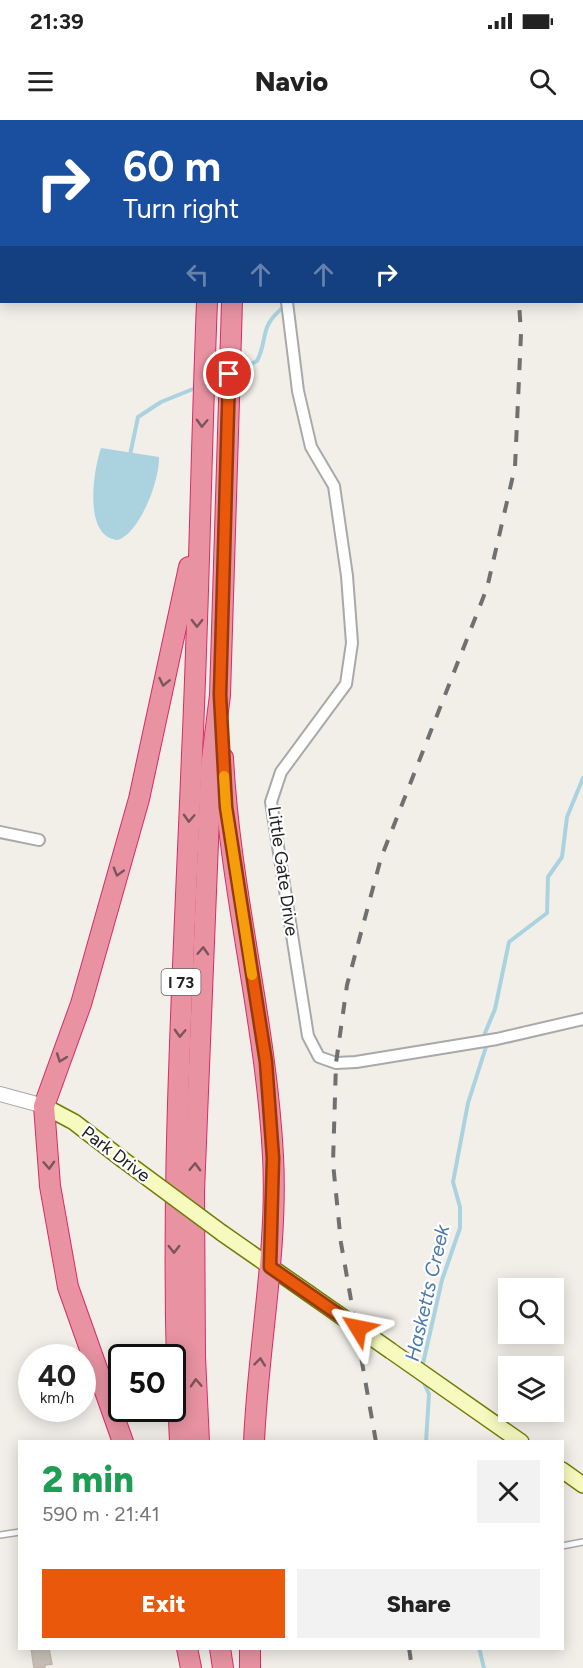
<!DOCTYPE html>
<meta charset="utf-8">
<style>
:root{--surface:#fff;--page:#f2f2f2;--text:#222;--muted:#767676;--accent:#ea580c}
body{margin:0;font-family:Figtree,sans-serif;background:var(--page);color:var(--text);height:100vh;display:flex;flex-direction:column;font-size:22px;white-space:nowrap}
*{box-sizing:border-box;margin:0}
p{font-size:20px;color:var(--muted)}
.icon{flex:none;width:33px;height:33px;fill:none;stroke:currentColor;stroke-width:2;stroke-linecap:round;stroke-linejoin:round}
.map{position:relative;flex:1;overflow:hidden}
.drawer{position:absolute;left:18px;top:1320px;width:546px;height:210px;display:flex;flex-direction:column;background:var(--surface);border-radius:0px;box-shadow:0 3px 15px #0003}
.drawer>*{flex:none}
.banner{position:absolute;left:0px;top:0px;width:584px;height:183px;box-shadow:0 3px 15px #0003;background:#1a4fa0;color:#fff;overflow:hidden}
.tools{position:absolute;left:498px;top:1158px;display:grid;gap:12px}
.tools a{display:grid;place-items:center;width:66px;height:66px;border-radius:0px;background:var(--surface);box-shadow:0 3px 15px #0003;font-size:30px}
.speed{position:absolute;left:18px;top:1224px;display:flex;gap:12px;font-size:30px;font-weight:700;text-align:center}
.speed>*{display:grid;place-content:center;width:78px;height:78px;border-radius:50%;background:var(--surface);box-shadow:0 3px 15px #0003;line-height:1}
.speed small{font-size:15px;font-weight:400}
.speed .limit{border:3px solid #111;border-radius:9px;background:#fff;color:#111}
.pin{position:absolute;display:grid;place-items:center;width:51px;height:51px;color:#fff;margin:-26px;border:3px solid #fff;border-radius:50%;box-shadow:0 2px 6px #0007}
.me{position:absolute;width:66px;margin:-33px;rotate:305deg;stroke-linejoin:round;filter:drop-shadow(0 0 4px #0008)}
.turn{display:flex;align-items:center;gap:21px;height:126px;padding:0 24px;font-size:27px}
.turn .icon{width:78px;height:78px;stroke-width:2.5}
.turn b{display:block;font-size:42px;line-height:51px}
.lanes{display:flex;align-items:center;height:57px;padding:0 24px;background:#0003;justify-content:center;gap:30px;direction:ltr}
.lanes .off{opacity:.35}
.round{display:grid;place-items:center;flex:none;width:63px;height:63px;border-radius:0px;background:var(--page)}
.head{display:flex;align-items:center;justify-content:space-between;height:102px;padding:0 24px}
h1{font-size:36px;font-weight:800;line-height:45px;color:#1e9e55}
.primary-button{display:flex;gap:12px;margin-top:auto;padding:12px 24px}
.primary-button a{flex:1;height:69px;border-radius:0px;background:var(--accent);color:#fff;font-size:24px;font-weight:800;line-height:69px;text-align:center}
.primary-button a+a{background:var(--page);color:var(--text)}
.status{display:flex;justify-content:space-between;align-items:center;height:42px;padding:0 30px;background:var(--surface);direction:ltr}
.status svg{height:16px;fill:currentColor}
header{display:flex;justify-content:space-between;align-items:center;height:78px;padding:0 24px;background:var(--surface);font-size:27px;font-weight:800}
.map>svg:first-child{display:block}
.water{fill:#aad3df}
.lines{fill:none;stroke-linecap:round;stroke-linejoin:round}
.stream{stroke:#aad3df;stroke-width:4}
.building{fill:#c7bfb8;stroke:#c4b6ab;stroke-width:1.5}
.service-casing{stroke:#a9a9a9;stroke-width:8}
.minor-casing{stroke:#a9a9a9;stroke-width:14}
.tertiary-casing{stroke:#a9a9a9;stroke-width:16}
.secondary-casing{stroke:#707d05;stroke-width:18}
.motorway-casing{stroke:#dc2a67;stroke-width:22}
.service{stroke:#fff;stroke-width:5}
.minor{stroke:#fff;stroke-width:10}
.tertiary{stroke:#fff;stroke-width:14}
.secondary{stroke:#f7fabf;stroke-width:15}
.motorway{stroke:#e892a2;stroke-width:20}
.rail{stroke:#707070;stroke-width:4;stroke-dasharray:12 12;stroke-linecap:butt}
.secondary-bridge-casing{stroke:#707d05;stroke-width:18;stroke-linecap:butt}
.secondary-bridge{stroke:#f7fabf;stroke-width:15}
.oneway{stroke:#7b545c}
.route-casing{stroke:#983908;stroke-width:15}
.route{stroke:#ea580c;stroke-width:10}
.slow{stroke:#f59e0b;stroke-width:10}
.labels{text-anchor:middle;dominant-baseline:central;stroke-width:4.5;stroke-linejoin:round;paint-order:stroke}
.shield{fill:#fff;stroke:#646464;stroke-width:1.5}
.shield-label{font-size:16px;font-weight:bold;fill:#222}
.street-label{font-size:18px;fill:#222;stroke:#fff}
.water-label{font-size:20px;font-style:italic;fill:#4a7aab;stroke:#fff}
</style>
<div class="status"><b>21:39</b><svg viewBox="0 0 49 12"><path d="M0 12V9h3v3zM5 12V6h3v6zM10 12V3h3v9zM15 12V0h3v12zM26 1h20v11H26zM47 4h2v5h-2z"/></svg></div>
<header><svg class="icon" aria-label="menu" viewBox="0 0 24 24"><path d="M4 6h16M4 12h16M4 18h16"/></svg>Navio<svg class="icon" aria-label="search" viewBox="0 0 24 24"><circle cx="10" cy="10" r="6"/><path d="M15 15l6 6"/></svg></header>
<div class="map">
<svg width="583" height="1548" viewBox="0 0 583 1548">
<rect width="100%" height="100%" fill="#f2efe9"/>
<path class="water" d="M101,328L159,337C160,359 140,413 118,420C83,418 93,351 101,328Z"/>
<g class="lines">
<g class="stream">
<path d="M457,2V0"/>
<path d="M236,252L257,241C269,217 258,207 285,186"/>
<path d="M130,335L138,297L161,282L198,267"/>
<path d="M485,913L495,889L509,822L547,793L548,757L562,737L567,697L583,658"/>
<path d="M422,1248L442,1160L460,1108V1087L453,1062L468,983L486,927"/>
<path d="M423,1261L429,1274L426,1322"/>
<path d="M479,1528L484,1548"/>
</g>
</g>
<path class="building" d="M31,1528H49L52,1544L45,1545V1548H34Z"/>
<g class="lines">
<g class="service-casing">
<g id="service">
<path d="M0,1415L20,1412"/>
<path d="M562,1426L583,1422"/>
</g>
</g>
<g class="minor-casing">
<g id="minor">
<path d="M287,182L298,271L311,327L334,366L347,456L352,523L346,564L281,652L271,682L308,916L319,937L336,943L356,942L497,919L583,899"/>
<path d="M0,712L39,720"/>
</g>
</g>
<g class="tertiary-casing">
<path id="tertiary" d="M0,974L44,986"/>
</g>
<g class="secondary-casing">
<g id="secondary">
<path d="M44,986L74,1002L122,1039"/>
<path d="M222,1113L308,1173"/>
<path d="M391,1231L521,1322"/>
<path d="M562,1350L583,1365"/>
</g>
</g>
<g class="motorway-casing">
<g id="motorway">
<path d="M215,2V0"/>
<path d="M241,2V0"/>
<path d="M223,638C230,772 266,902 273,1036C278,1131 258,1226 254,1322"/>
<path d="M123,1322L68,1167L50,1066L44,986L81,884L139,679L189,447"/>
<path d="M180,1322C168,1092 183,863 192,634C199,483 201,332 207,182"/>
<path d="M199,1322L195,1237L194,1072L211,647L220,575L232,182"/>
<path d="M187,1528L191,1548"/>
<path d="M220,1528L223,1548"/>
<path d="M250,1528V1548"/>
</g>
</g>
<use href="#service" class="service"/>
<use href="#minor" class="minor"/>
<use href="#tertiary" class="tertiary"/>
<use href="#secondary" class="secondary"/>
<use href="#motorway" class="motorway"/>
<g class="rail">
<path d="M504,0V2"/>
<path d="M376,1322L341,1123L333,1043L336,943L347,865L381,738L487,468L515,347L521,214L519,182"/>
<path d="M409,1528L412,1548"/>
</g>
<g class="secondary-bridge-casing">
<g id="secondary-bridge">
<path d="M122,1039L222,1113"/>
<path d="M308,1173L391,1231"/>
</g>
</g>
<use href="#secondary-bridge" class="secondary-bridge"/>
</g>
<defs><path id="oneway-chevron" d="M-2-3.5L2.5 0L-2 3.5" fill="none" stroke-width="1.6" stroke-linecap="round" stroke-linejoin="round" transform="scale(1.5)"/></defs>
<g class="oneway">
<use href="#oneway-chevron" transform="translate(202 303) rotate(92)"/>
<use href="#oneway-chevron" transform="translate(197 503) rotate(91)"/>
<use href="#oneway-chevron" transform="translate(164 562) rotate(102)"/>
<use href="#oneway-chevron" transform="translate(189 698) rotate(93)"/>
<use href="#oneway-chevron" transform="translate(118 752) rotate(106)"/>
<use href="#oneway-chevron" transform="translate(203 831) rotate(-87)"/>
<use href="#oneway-chevron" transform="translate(180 913) rotate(92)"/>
<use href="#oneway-chevron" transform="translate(61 938) rotate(110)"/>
<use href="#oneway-chevron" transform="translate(49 1045) rotate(87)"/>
<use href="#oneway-chevron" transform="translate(195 1047) rotate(-88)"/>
<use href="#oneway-chevron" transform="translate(174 1129) rotate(90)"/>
<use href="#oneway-chevron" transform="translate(260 1242) rotate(-84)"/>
<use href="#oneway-chevron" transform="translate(196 1263) rotate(-93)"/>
</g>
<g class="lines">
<g class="route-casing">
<path id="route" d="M229,254L220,575L226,687L266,942L273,1038L270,1147L358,1208"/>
</g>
<use href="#route" class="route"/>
<path class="slow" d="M224,656L226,687L252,855"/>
</g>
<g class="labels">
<rect class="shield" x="161.5" y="849" width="39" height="26" rx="4.5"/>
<g class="shield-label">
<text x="181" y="862">I 73</text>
</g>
<g class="street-label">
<text transform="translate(283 751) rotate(82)">Little Gate Drive</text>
<text transform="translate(116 1034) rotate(37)">Park Drive</text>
</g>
<g class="water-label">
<text transform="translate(427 1173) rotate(-77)">Hasketts Creek</text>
</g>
</g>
</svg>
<div class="tools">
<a><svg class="icon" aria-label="search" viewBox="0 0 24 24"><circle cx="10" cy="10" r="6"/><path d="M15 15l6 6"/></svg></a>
<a><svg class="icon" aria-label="layers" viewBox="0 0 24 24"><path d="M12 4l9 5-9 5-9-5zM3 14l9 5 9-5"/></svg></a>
</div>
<div class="speed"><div>40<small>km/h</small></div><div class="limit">50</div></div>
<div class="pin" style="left:229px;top:254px;background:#d93025"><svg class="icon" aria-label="arrive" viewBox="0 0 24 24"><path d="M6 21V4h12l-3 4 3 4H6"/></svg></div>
<svg class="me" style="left:358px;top:1208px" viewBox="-20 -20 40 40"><path d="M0-17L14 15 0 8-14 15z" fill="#ea580c" stroke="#fff" stroke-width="4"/></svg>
<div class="banner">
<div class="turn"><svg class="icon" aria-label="right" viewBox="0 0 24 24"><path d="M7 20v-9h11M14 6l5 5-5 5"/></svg><div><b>60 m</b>Turn right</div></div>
<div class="lanes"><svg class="icon off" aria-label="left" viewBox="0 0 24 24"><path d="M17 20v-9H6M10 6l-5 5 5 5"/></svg><svg class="icon off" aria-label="ahead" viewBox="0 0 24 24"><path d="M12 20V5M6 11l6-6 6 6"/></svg><svg class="icon off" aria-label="ahead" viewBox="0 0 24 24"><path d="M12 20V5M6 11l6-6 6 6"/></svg><svg class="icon" aria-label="right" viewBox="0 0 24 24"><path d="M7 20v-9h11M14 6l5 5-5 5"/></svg></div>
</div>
<section class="drawer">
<div class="head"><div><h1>2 min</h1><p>590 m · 21:41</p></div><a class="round"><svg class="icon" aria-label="close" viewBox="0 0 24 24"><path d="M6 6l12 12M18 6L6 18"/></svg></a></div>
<div class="primary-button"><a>Exit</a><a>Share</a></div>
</section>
</div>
